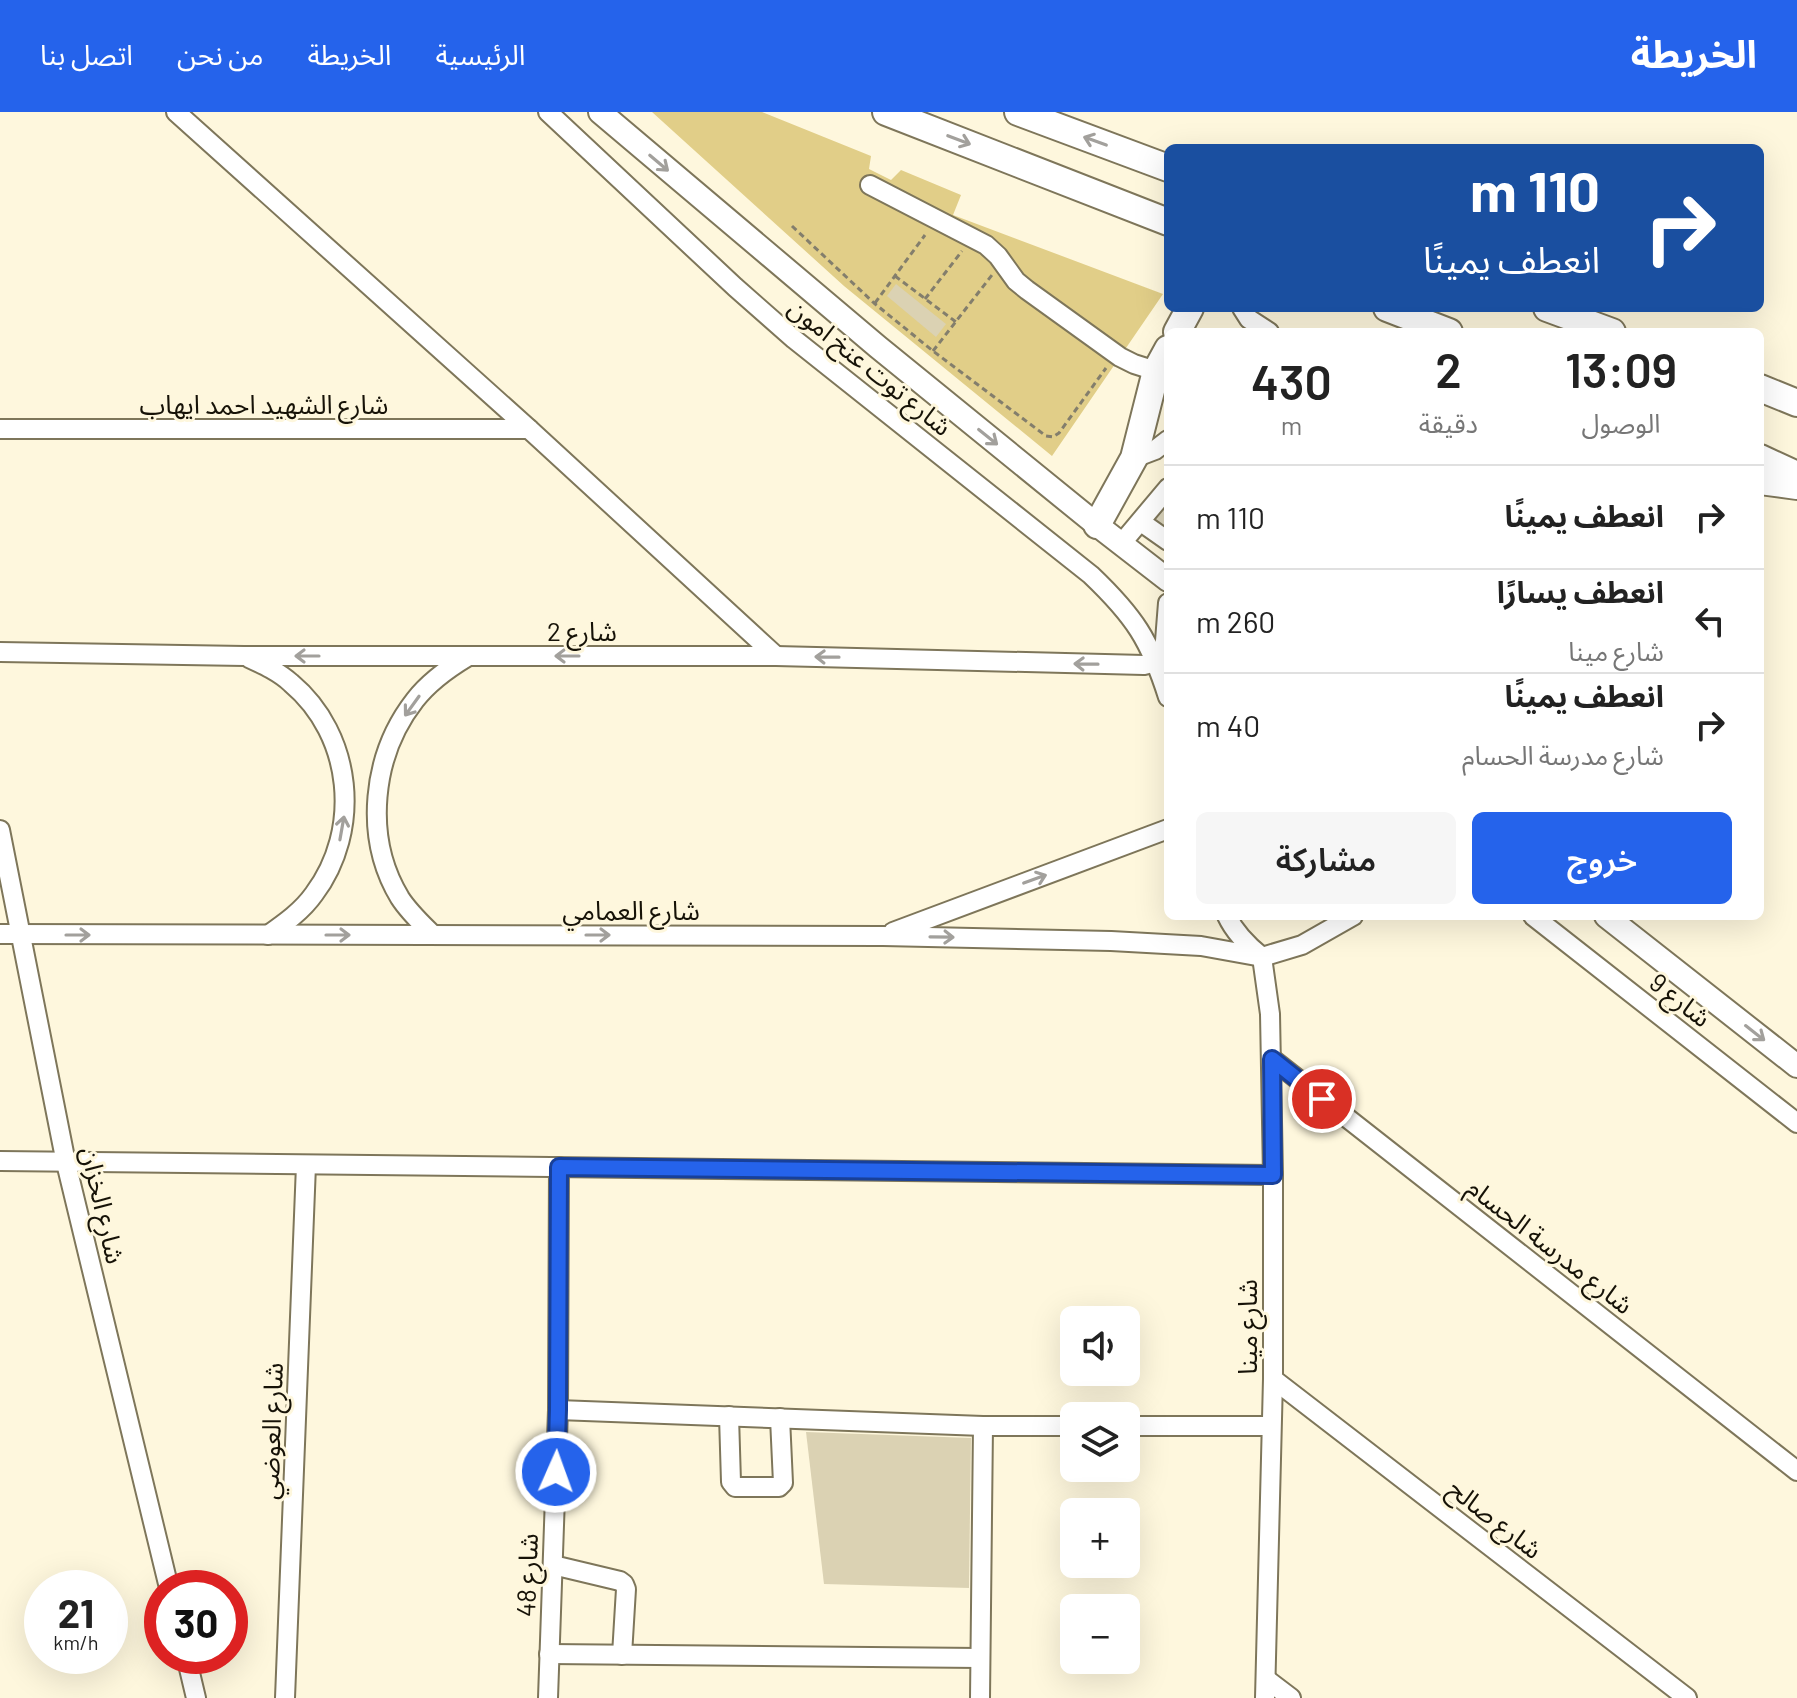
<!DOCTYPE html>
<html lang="ar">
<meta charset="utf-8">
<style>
:root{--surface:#fff;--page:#f6f6f6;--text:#222;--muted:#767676;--line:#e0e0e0;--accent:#2563eb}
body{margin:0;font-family:Barlow,"Noto Sans Arabic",sans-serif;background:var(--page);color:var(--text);direction:rtl;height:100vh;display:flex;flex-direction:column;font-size:30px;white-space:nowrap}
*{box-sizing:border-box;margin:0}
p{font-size:26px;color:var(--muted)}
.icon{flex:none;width:44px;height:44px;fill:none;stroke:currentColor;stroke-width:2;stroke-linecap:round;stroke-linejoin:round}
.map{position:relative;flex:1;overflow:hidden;direction:ltr}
.details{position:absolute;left:1164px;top:216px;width:600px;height:592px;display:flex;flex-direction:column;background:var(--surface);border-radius:12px;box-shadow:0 8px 32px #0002;direction:rtl}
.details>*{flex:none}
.banner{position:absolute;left:1164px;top:32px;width:600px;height:168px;border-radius:12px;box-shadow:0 8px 32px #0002;direction:rtl;background:#1a4fa0;color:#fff;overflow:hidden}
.tools{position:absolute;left:1060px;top:1194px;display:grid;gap:16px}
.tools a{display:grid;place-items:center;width:80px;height:80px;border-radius:12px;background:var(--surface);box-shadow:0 8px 32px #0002;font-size:40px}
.speed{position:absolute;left:24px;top:1458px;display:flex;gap:16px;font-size:40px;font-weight:700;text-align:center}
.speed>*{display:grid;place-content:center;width:104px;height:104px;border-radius:50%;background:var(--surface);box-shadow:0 8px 32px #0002;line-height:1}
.speed small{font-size:20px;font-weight:400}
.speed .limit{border:12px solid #d22;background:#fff;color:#111}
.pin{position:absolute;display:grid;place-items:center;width:68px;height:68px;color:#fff;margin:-34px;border:4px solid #fff;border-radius:50%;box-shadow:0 2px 8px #0007}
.me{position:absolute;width:88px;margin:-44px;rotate:2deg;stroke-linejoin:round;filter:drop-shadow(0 0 6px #0008)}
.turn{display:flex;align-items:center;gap:28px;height:168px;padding:0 32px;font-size:36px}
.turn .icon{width:104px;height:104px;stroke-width:2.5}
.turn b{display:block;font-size:56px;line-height:68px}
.eta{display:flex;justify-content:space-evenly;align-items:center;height:136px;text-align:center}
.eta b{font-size:48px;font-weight:600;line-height:56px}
.button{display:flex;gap:16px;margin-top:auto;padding:16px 32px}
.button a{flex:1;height:92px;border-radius:12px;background:var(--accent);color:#fff;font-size:32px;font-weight:600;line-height:92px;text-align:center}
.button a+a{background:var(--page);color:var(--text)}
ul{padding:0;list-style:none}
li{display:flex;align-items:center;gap:24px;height:104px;padding:0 32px;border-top:2px solid var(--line)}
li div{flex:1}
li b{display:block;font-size:30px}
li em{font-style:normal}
header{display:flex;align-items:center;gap:48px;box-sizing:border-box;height:112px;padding:0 40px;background:var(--accent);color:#fff}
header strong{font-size:38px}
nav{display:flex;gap:44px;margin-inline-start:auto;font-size:28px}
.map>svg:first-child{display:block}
.green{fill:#e1ce88}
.building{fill:#dbd2b3}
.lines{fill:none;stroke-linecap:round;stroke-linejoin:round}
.minor-tunnel{stroke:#dbd5bd;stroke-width:18;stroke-dasharray:18 9;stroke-linecap:butt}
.minor-casing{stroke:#7e765a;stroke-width:22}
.major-casing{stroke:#7e765a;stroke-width:26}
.highway-casing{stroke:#7e765a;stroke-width:30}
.path{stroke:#837e6c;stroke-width:3;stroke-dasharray:6 4;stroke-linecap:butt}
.minor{stroke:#fff;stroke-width:18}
.major{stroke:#fff;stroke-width:22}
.highway{stroke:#fff;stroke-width:26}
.oneway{stroke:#a2a09c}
.route-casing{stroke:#184099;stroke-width:20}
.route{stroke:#2563eb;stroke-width:14}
.labels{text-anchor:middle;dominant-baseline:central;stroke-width:6;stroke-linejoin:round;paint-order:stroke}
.street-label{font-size:26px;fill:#161207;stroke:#fef7dd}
</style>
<header>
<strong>الخريطة</strong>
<nav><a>الرئيسية</a><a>الخريطة</a><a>من نحن</a><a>اتصل بنا</a></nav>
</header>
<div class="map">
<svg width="1797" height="1586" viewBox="0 0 1797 1586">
<rect width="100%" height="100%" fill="#fef7dd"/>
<path class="green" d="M652,0H762L871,44L869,57L891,68L901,58L961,83L953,103L1163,182L1052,344L844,174Z"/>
<g class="building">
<path d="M896,172L946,212L936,225L887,184Z"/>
<path d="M806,1320L971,1326L969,1476L824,1472Z"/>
</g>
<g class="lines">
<path class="minor-tunnel" d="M1159,402L1168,408"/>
<g class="minor-casing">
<g id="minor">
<path d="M176,0L529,317L776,544"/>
<path d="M548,0L735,175L794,227L1091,463C1134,504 1150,528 1168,585"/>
<path d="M870,73L986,133L998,144L1016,169L1027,178L1120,245L1134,252L1156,259"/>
<path d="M1242,196L1249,207L1269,220"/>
<path d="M0,317H529"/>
<path d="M1134,346L1155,338L1168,328"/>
<path d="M1141,410L1168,429"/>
<path d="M1121,432L1168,376"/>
<path d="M0,540L244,544H776L1144,553L1156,550L1168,536"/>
<path d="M1161,544L1165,529L1168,491"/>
<path d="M249,546C264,553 279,560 291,571C353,623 362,718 314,782C302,799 285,811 268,823"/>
<path d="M0,718L66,1051L169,1476"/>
<path d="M1227,804C1235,821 1247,833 1262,845"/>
<path d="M1533,804L1797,1011"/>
<path d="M893,820L1168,717"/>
<path d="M0,822L883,824L1111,829L1201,834L1262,845L1302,833L1353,804"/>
<path d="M433,823C421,811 409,800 400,786C363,725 372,643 415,588C429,570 447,557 467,545"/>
<path d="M1262,845L1270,902L1273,1063V1267L1265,1586"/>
<path d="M1272,947L1797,1359"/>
<path d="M0,1049L1273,1063"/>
<path d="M1273,1267L1687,1586"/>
<path d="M558,1298L983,1314H1074"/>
<path d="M729,1304L731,1370L735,1375H779L783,1371L780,1306"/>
<path d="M1126,1314H1270"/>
<path d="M553,1453L620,1469L624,1472L626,1477L622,1543"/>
<path d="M549,1542L980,1546"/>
<path d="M186,1544L196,1586"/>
<path d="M1266,1567L1291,1586"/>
<path d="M285,1586L306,1053"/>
<path d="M548,1586L558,1298L559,1055"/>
<path d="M980,1586L983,1314"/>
</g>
</g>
<g class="major-casing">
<g id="major">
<path d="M600,0L878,235L1097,413L1168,468"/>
<path d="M1606,804L1797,954"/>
</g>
</g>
<g class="highway-casing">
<g id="highway">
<path d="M886,0L1168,110"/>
<path d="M1018,0L1168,56"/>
<path d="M1387,196L1449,220"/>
<path d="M1547,196L1612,220"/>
<path d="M1177,220L1190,196"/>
<path d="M1760,276L1797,291"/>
<path d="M1760,346L1797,363"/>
<path d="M1760,369L1797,374"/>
<path d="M1097,413L1134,346L1156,259L1168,237"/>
</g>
</g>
<g class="path">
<path d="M792,114L874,191L933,239L1046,324L1053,325L1059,321L1106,256"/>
<path d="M895,164L956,210"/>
<path d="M925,187L962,139"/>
<path d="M875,191L925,123"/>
<path d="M933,239L992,163"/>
</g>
<use href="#minor" class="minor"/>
<use href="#major" class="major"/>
<use href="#highway" class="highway"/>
</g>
<defs><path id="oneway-shaft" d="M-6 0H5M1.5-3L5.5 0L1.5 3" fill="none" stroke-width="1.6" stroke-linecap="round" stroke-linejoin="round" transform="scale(2)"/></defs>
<g class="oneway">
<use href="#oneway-shaft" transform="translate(959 28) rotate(21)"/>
<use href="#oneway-shaft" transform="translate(1095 29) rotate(-160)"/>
<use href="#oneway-shaft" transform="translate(659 51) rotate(40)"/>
<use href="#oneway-shaft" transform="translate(988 325) rotate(39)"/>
<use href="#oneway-shaft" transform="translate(307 544) rotate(180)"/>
<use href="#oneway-shaft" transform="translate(567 544) rotate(-180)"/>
<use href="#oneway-shaft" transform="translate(827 545) rotate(-179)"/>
<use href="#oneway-shaft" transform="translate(1086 552) rotate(-179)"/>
<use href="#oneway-shaft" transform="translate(412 594) rotate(126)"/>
<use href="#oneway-shaft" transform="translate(342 716) rotate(-80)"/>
<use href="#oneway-shaft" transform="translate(1035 767) rotate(-20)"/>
<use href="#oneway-shaft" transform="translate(78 823)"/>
<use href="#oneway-shaft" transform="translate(338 823)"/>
<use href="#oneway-shaft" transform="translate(598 823)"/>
<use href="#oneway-shaft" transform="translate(942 825) rotate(1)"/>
<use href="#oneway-shaft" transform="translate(1755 921) rotate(38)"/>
</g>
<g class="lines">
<g class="route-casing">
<path id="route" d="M556,1360L558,1298L559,1055L1273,1063L1272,947L1322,987"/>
</g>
<use href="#route" class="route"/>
</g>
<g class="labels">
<g class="street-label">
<text transform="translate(871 254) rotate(39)">شارع توت عنخ امون</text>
<text x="264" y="291">شارع الشهيد احمد ايهاب</text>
<text x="582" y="518">شارع 2</text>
<text x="631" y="797">شارع العمامي</text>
<text transform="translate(1681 887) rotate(38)">شارع 9</text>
<text transform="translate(104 1093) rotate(77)">شارع الخزان</text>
<text transform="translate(1551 1133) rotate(38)">شارع مدرسة الحسام</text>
<text transform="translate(1246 1215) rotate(-90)">شارع مينا</text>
<text transform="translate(270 1319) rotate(-88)">شارع العوضي</text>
<text transform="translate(1496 1406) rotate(38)">شارع صالح</text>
<text transform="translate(526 1463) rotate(-88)">شارع 48</text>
</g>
</g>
</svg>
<div class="tools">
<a><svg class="icon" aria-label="sound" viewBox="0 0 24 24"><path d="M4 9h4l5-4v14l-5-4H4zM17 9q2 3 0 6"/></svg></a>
<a><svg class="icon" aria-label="layers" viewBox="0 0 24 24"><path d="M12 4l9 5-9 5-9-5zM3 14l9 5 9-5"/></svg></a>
<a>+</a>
<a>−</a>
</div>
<div class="speed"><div>21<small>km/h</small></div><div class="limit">30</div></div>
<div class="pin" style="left:1322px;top:987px;background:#d93025"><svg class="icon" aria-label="arrive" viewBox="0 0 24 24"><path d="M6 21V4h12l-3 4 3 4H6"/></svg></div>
<svg class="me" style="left:556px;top:1360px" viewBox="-20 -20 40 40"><circle r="17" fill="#2563eb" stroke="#fff" stroke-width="3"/><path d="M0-11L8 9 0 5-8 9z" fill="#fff"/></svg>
<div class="banner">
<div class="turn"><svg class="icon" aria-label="right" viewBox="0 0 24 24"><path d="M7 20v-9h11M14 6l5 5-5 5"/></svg><div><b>110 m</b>انعطف يمينًا</div></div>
</div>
<section class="details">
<div class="eta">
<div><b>13:09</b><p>الوصول</p></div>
<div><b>2</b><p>دقيقة</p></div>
<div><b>430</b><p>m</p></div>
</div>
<ul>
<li><svg class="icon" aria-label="right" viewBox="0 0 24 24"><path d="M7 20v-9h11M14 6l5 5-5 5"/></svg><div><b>انعطف يمينًا</b></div><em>110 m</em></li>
<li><svg class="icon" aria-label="left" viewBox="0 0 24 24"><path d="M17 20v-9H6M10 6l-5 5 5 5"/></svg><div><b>انعطف يسارًا</b><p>شارع مينا</p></div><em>260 m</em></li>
<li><svg class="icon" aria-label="right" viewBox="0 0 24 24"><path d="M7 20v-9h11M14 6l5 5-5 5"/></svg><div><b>انعطف يمينًا</b><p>شارع مدرسة الحسام</p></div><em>40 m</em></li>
</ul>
<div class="button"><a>خروج</a><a>مشاركة</a></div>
</section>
</div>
